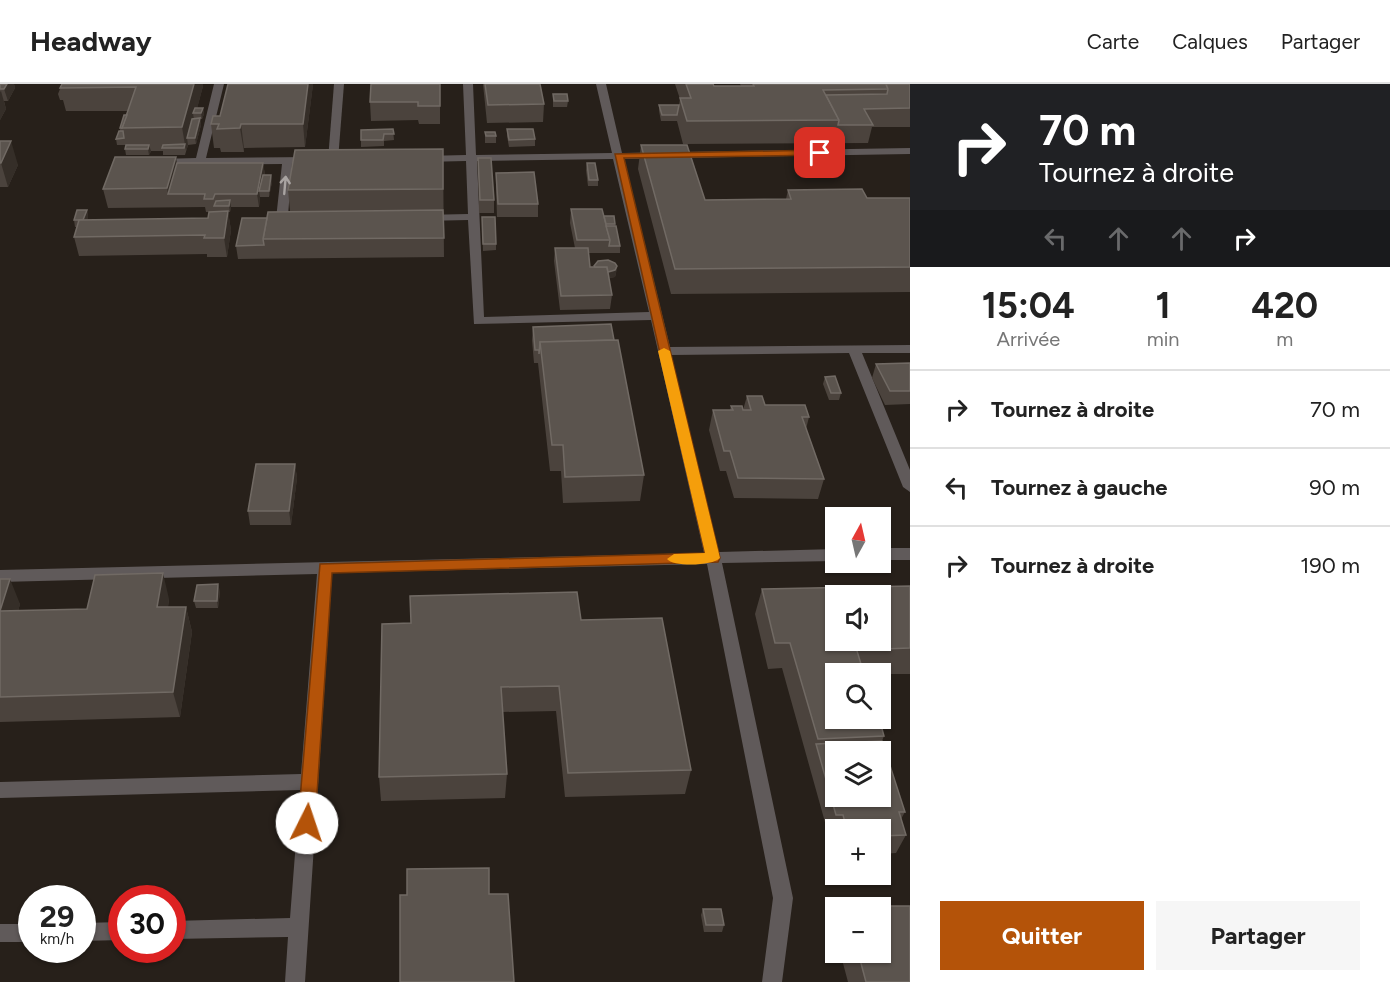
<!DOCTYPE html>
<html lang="fr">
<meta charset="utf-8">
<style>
:root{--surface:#fff;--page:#f6f6f6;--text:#222;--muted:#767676;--line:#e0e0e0;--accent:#b45309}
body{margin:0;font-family:Figtree,sans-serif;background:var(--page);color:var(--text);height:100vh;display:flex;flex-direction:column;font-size:22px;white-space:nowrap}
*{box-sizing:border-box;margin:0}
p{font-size:20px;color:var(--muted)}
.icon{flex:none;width:33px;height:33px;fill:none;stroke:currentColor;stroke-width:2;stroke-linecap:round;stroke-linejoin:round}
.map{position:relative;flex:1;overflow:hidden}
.details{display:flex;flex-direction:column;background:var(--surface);width:480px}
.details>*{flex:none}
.banner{background:#202124;color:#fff;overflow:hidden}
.needle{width:39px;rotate:8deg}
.tools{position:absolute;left:825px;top:423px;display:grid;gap:12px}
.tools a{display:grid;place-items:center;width:66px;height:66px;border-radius:0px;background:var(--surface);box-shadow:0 2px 4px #0004;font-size:30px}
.speed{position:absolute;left:18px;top:801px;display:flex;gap:12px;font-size:30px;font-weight:700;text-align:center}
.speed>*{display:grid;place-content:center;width:78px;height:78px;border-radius:50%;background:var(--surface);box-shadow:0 2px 4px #0004;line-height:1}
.speed small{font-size:15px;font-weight:400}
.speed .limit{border:9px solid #d22;background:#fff;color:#111}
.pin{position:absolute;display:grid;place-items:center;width:51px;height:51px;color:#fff;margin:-26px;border-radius:12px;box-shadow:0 3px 9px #0006}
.me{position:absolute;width:66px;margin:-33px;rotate:4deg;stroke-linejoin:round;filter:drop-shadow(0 0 4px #0008)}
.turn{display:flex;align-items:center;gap:21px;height:126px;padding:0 30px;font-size:27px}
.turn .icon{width:78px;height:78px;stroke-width:2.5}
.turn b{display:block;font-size:42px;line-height:51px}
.lanes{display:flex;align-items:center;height:57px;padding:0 30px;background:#0003;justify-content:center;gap:30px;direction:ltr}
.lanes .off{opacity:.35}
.eta{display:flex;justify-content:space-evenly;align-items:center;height:102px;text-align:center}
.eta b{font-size:36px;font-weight:700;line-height:42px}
.primary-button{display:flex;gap:12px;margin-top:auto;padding:12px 30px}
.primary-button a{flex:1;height:69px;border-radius:0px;background:var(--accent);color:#fff;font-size:24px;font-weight:700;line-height:69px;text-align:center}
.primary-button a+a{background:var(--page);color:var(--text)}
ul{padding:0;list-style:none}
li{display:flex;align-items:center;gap:18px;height:78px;padding:0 30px;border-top:2px solid var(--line)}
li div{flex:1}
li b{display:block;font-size:22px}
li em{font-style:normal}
header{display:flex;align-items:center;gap:36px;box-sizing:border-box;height:84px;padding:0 30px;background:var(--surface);border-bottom:2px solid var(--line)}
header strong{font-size:28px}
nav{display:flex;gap:33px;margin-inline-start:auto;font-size:21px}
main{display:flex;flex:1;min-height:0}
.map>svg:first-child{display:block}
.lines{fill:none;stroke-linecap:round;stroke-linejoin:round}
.minor{fill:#605a5a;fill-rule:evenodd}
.wall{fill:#4b433d}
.shaded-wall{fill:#352e28}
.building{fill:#5b544e;stroke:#716a64;stroke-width:1.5;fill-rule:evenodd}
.oneway{stroke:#a9a4a2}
.route{fill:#b45309;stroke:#753606;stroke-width:1.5}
.slow{fill:#f59e0b}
</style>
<header>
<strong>Headway</strong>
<nav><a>Carte</a><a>Calques</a><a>Partager</a></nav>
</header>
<main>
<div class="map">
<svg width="910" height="898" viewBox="0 0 910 898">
<rect width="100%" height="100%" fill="#27201a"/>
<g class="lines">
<g class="minor">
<path d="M214,0H224L206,74L312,73L317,76L312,79H292L288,132L298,133V137L282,138L276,135L282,80L159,81L154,78L159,75L196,74Z"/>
<path d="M334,0H344L338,76L333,79L328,76Z"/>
<path d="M463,0H473L476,71L612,69L596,0H606L622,69L910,64V70L624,75L670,263L910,261V269H862L910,386V408L903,403L849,269L671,271L719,468L836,465V477L722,479L793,814L782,898H762L773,814L707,480L332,489L305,898H285L288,853L172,855V837L290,834L300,706L0,714V698L301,690L317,490L0,498V486L704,469L651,236L474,240L468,136L423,137L417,134L423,131L468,130L466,77L423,78L418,75L423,72L466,71ZM613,75L649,228L484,233L477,77Z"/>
<rect x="880" y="464" width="30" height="12"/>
<path d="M122,838V856L82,857V839Z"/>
<rect x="0" y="840" width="32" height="18"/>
</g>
</g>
<g class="wall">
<path d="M0,0H14L15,4L8,17H4L6,25L0,36Z"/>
<path d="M62,0L203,2L197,24H203L204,30L202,35H200L201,41L196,60L188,61L185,71H163V67H151L149,71H126L125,65L126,61H117L116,55L120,47V44L128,27H66L63,16H60L58,10Z"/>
<path d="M313,0L305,63L244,64V68H221L220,64H214L211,40L220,32Z"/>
<path d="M440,0V40H419L418,36L371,37L370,18Z"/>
<path d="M483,0H540L544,20L543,38L487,39Z"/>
<path d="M675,0H713L714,2H741L740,0H910V43H872L868,59L683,60L677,37H661L659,27V21H679L680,15Z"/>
<path d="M553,10L568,17L567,23H553Z"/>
<path d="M393,45L394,56L384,57V62L361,63V56Z"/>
<path d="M507,45L535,55V62L509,63L507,52Z"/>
<path d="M485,48L496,52V59H485Z"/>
<path d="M0,57L18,81L8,103H0Z"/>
<path d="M641,61L705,116L786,115L788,106L867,114H910V208L671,210L638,85Z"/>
<path d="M443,65L444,173L238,175L236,162L267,134L290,127L288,106Z"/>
<path d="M478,74L494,116V129H479Z"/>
<path d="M177,79H263L265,91H271L272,98L269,113H260L259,123H231L230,128H228L231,146L227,173H207V170L79,172L74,153L77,143H75L74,136L87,126L88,133L87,136L208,134L209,128H206L205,123L108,124L103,105Z"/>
<path d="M587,79L598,96V102H588L586,86Z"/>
<path d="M496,89L538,120V133H497L496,102Z"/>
<path d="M571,125L604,132L615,140L620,162V169H589L590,183L617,182L616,189L615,193L609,194L612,211L610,225L560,226L554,177L555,164H575L570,139Z"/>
<path d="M482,133L496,160V166L483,167Z"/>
<path d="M533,243L644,391L640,417L563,419L561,387H550L538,279H534L532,256Z"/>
<path d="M910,279V320L885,321L872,294L876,280Z"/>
<path d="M825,293L841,309L839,316H829L823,300Z"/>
<path d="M747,312L765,321L809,333L806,345L824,395L818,415L734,414L726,387H720L709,346L713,326H730L731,322L743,326Z"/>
<path d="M295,380L297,394L291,441H250L248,427Z"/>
<path d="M0,495L20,520L18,527L87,525L169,515L168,523H186L192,548L180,633L0,638Z"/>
<path d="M910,502V590H872L869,582H862L884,652L882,657L905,728L901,735L906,751L896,769L880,770V746H836V754L834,749H828L782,584L768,585L755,530L762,505Z"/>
<path d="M220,507L218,524H196L194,517Z"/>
<path d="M581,536L691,686L685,710L565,713L556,627L502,628L507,690L505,714L381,717L379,693Z"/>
<path d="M845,822H910V898H848L840,868H880V824H844Z"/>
<path d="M703,825L724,841L722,848H704L701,831Z"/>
<path d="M836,841V853L833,845Z"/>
</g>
<g class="shaded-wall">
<path d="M7,0H14L15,4L8,17L4,5Z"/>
<path d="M194,0H203V2L196,29H193L194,36L187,54L188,61L186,67L182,43Z"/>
<path d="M308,0H313V1L305,63L303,40Z"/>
<path d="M1,7L6,25L0,36V8Z"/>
<path d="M203,24L204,30L202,35L201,29Z"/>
<path d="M200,34L201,41L196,60L195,54Z"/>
<path d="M241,40L244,64V68L240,44Z"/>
<path d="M11,57L18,81L8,103L1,79Z"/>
<path d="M149,61L151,67L149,71L148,65Z"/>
<path d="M176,73L179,92L168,110L167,104Z"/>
<path d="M263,79L265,91L259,107L260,113L259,123L257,110Z"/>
<path d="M271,91L272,98L269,113V107Z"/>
<path d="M230,116L231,123L230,128L229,122Z"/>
<path d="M87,126L88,133L85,143L83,136Z"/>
<path d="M228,127L231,146L227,173L224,154Z"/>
<path d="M617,182L616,189L615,193L603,195L604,188Z"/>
<path d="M295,380L297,394L291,441L289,427Z"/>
<path d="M163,489L169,515L164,549L157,523Z"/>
<path d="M10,495L20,520L11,553L0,527Z"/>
<path d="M218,500L220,507L218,524L217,517Z"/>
<path d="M186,523L192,548L180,633L173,608Z"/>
</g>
<g class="building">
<path d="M0,0H7L4,5H0Z"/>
<path d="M62,0H194L182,43L122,44L136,3L60,4Z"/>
<path d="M228,0H308L303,40H241L240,44L217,45L219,40H211L213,32H220Z"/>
<path d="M371,0H440V22H418V18H370Z"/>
<path d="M485,0H540L544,20L488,21Z"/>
<path d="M686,0H713L714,2H754L753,0H886L888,5L823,6L839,36L687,37L680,14H691Z"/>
<path d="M886,0H910V24L864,25L873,41H838L839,36L826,11L887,10L888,5Z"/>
<path d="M553,10H567L568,17H554Z"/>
<path d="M659,21H679L677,31H662Z"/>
<path d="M195,24H203L201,29H193Z"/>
<path d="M124,31H127L122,44H120Z"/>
<path d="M200,34L195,54H187L192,35Z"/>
<path d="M393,45L394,50H384L383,56H361V46Z"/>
<path d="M507,45H533L535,55L509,56Z"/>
<path d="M119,47H123L124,54L116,55Z"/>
<path d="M485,48H495L496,52H486Z"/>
<path d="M0,57H11L1,79H0Z"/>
<path d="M185,60L184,64H162L163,61Z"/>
<path d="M126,61H149L148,65H125Z"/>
<path d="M641,61H687L705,116L791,115L788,106L862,105L867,114H910V183L675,185Z"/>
<path d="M443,65V105L288,106L295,66Z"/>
<path d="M115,73H176L167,104L103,105Z"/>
<path d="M478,74H491L494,116H480Z"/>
<path d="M177,79H263L257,110H215L213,115H204L205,110H168Z"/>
<path d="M587,79H595L598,96H589Z"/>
<path d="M534,88L538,120H498L496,89Z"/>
<path d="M263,91H271L269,107H259Z"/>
<path d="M230,116L229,122H214L216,117Z"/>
<path d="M571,125H602L610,156H577Z"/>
<path d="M77,126H87L83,136H74Z"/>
<path d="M443,126L444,154L263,155L268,128Z"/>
<path d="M228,127L224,154H204L205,151L74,153L79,136L208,134L209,128Z"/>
<path d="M604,132H614L615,140H606Z"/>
<path d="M482,133H495L496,160H483Z"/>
<path d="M242,134H267L263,155L264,161L236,162Z"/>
<path d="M606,142H616L620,162H609L610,156Z"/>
<path d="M555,164H588L590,183H607L612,211L561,212Z"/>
<path d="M608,176L615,179L617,182L615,186L608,188L607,183H595L594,182L598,177Z"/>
<path d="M611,240L614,256L540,258L539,270V266H535L533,243Z"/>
<path d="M618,256L644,391L565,393L563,361H552L540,258Z"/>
<path d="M910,279V307H890L876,280Z"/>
<path d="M835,292L841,309H831L825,293Z"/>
<path d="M747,312H762L765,321H805L809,333H802L824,395L738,394L730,367H724L713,326H733L731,322H742L743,326H751Z"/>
<path d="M256,380H295L289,427H248Z"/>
<path d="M163,489L157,523H186L173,608L0,613V495H10L0,527L87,525L95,491Z"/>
<path d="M218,500L217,517H194L197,501Z"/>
<path d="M910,502V564L883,565L880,557H854L864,590H836V634H879L884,652L818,655L790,559H775L762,505ZM836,512H880V556H836Z"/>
<path d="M577,508L581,536L662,534L691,686L568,689L559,602L501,603L507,690L379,693L382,540L411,539L410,512Z"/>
<path d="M882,657L905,728H899L906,751L880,752V746H847L843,731H836L816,660ZM836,668H880V712H836Z"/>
<path d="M489,784V810H508L514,898H400V811H407V785Z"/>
<path d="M845,822H910V898H866L858,868H880V824H845Z"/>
<path d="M703,825H721L724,841H706Z"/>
</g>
<defs><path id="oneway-shaft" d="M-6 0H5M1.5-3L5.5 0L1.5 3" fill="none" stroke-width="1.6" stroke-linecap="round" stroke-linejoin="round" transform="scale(1.5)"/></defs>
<use class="oneway" href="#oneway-shaft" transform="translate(285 101) rotate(-85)"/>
<path class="route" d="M820,66L824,67V71L624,74L720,474L718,478L332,489L315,739L313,744L307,747L301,744L298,739L320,480L705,469L615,70Z"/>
<path class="slow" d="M664,264L670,267L720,474C713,482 673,483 667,475L674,470L705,469L658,267Z"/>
</svg>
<div class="tools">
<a><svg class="needle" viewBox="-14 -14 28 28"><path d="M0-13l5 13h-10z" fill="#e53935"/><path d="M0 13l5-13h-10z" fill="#767676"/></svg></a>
<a><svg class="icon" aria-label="sound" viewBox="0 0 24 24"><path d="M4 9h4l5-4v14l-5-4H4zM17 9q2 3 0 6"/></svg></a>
<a><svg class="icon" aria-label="search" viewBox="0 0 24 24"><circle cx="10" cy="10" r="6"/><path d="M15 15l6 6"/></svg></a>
<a><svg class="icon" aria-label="layers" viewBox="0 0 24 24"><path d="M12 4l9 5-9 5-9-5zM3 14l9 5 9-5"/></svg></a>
<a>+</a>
<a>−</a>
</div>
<div class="speed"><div>29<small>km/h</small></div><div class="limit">30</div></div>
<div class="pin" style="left:820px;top:69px;background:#d93025"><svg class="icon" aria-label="arrive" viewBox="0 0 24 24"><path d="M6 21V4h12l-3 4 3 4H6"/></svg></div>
<svg class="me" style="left:307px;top:739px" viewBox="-20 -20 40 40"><circle r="19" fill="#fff"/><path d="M0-13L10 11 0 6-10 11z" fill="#b45309"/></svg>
</div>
<section class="details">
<div class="banner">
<div class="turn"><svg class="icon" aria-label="right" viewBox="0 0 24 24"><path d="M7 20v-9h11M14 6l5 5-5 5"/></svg><div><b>70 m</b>Tournez à droite</div></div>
<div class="lanes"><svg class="icon off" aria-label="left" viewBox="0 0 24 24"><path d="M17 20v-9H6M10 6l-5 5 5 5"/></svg><svg class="icon off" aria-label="ahead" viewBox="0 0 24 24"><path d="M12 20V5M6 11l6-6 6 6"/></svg><svg class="icon off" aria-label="ahead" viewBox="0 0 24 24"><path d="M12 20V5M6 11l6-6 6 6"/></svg><svg class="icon" aria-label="right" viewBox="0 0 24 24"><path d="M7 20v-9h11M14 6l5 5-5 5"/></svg></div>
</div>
<div class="eta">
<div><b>15:04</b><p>Arrivée</p></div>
<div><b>1</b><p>min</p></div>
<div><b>420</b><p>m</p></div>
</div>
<ul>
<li><svg class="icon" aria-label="right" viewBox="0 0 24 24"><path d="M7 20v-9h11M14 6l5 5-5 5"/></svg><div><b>Tournez à droite</b></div><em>70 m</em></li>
<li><svg class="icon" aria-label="left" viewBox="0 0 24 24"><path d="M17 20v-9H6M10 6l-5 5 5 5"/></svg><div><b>Tournez à gauche</b></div><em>90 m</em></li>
<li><svg class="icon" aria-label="right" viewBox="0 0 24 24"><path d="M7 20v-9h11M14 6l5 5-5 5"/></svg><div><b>Tournez à droite</b></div><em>190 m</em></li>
</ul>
<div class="primary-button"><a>Quitter</a><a>Partager</a></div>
</section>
</main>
